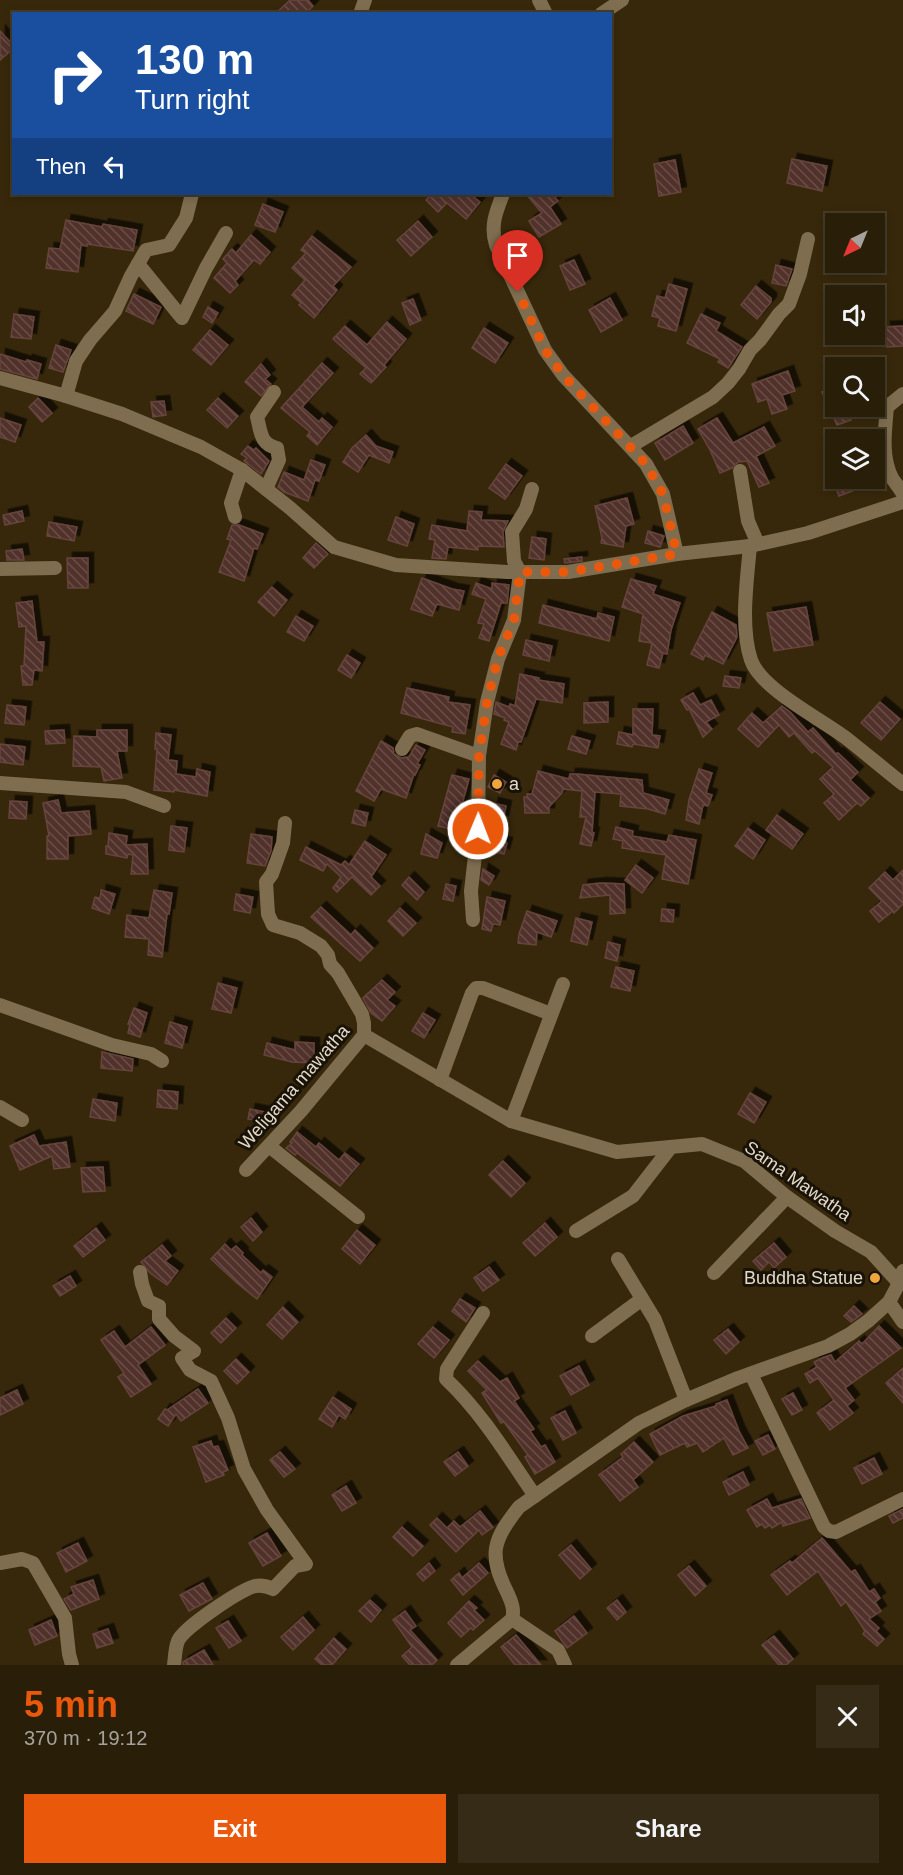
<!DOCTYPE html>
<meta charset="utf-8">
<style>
:root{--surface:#291e08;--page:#352b16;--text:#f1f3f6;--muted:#a5a29c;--line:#453c29;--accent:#ea580c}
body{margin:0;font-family:Helvetica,sans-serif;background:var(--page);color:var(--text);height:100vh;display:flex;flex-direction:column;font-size:22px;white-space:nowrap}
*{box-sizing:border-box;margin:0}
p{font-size:20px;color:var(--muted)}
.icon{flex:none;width:33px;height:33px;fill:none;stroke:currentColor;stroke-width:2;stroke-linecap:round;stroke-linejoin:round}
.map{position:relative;height:1665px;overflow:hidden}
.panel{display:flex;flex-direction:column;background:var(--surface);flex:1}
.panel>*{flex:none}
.top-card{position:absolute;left:12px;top:12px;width:600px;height:183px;border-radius:0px;box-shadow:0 3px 9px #0003,0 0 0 2px var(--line);background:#1a4fa0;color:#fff;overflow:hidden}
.needle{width:39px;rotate:223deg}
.controls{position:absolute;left:825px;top:213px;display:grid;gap:12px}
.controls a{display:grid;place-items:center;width:60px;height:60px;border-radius:0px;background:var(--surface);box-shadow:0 3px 9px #0003,0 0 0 2px var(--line);font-size:30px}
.pin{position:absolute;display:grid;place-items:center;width:51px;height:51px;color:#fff;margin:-62px -26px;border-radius:50% 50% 50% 0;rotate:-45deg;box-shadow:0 0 6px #0007}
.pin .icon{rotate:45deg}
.me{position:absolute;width:66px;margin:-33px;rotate:1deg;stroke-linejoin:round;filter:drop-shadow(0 0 4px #0008)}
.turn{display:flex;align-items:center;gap:21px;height:126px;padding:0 24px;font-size:27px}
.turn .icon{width:78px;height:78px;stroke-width:2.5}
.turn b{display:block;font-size:42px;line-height:51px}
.then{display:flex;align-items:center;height:57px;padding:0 24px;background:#0003;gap:12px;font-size:22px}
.round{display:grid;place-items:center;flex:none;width:63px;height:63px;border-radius:0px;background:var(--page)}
.overview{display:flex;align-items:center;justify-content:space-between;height:102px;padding:0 24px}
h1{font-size:36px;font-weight:800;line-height:45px;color:var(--accent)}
.button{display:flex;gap:12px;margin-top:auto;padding:12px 24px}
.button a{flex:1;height:69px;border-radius:0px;background:var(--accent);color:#fff;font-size:24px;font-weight:800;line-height:69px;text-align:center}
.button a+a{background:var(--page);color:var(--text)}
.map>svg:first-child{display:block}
.building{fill:url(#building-back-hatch);stroke:#66443d;stroke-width:1.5;filter:url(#shadow)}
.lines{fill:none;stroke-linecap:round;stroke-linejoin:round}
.minor{stroke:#7f6d4f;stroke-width:14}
.route{stroke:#ea580c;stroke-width:10;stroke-dasharray:0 18}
.poi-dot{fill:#f0a63e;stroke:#191207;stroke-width:2}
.labels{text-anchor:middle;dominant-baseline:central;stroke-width:6;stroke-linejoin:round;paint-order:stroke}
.poi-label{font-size:18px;fill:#e3d9c9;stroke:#191207;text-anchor:start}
.street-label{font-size:18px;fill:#e3d9c9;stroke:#191207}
</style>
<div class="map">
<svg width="903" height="1665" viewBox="0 0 903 1665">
<defs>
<pattern id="building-back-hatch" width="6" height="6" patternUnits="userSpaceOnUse" patternTransform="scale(1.5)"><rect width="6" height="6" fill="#51312b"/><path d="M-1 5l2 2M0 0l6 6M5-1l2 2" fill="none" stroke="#6a4e48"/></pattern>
<filter id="shadow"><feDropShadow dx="5.5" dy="-5.5" stdDeviation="0" flood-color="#0009"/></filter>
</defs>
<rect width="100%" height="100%" fill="#37280b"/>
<g class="building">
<path d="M290,0H308L313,6L305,14H275Z"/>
<path d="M0,31L14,46V48L0,60Z"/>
<path d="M792,159L827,166L822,191L787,183Z"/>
<path d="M675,160L681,192L659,196L654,164Z"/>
<path d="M432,194H470L480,202L466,219L447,203L438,212L426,200Z"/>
<path d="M526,194H552L558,201L550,207L561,224L539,237L529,221L542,213Z"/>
<path d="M263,204L283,212L275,232L255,225Z"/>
<path d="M66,220L102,227L103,224L137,230L133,251L87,244V246L81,245L78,272L46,268L49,248L60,249Z"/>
<path d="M418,221L432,237L411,256L397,240Z"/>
<path d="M251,235L270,252L260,264L254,260L235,281L238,285L230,293L214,278L227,263L223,259L232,249L236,253Z"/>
<path d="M312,236L351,267L333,286L337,290L314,318L299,305L301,303L292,295L305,280L292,268L306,253L301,250Z"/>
<path d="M574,260L585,284L570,290L560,266Z"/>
<path d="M776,265L792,269L786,286L772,283Z"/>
<path d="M669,284L687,289L676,331L658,326L660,318L652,316L657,296L665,298Z"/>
<path d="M756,286L771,298V302L757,319L741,305Z"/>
<path d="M134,294L161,307L153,324L126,311Z"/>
<path d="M610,298L622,320L601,332L589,310Z"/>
<path d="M413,299L421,320L410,325L402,303Z"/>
<path d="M208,307L218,313L212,323L203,317Z"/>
<path d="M14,314L34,317L31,339L11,337Z"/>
<path d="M701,314L720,323L716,331L742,347L728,368L718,362L720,359L687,343Z"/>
<path d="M387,322L406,339L384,365L386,367L371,383L360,374L366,368L333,339L345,326L367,345Z"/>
<path d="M903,326V346L887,347L885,327Z"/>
<path d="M484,328L508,343L495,363L472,348Z"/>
<path d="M210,330L228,345L211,365L193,350Z"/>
<path d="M56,345L71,350L63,372L49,368Z"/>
<path d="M0,354L26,362L27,360L41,364L37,379L0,369Z"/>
<path d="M322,363L333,373L302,407L319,422L322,418L332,427L317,445L307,436L310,432L281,408Z"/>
<path d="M261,364L270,375L265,379L271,384L261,396L245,382Z"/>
<path d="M788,371L795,391L782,395L787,409L772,414L767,399L758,402L752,384Z"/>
<path d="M836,386V406H846L851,420L837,425L822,392Z"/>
<path d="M38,398L52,413L42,422L29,407Z"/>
<path d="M218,398L238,416L227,428L207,410Z"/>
<path d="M164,401L166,415L153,417L151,402Z"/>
<path d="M0,418L21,425L15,442L0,437Z"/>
<path d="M717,418L733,443L764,427L775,446L756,456L769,483L759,487L747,461L738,462L732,468L720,473L710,450L698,429Z"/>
<path d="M683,426L693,443L665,460L655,443Z"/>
<path d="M366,435L376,446L393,452L389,463L369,455L358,472L343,462L352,448Z"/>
<path d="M248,446L254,450L256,448L269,461L261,474L244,461L247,458L241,454Z"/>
<path d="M311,460L325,465L319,481L315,480L308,501L284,492L278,487L284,472L304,480Z"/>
<path d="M506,464L522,476L505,499L489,488Z"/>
<path d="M832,478H860L863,487L839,496Z"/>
<path d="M627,498L634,524L626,526L623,547L601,543L602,538L595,506Z"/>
<path d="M22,511L24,521L5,525L3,515Z"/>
<path d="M469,511L482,512L481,520L508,521L503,532L504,547L478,546V550L448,547L446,559L432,558L435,540L429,539L432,525L467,531Z"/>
<path d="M396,517L414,524L407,546L388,540Z"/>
<path d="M49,522L77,527L74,541L47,536Z"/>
<path d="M232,525H239L263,534L257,549L254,548L244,581L219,572L231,540L227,539Z"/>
<path d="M648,531L664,536L660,547L645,543Z"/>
<path d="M532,537L546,539L544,560L529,558Z"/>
<path d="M316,543L328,554L314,568L303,558Z"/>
<path d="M22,549L24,560H7L6,551Z"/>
<path d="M582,557V561L565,563L564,559Z"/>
<path d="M67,558H88V588H68Z"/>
<path d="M422,578L452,589L464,591L459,610L437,604L432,616L411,609Z"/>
<path d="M631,579L656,586L653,594L680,603L671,630L667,654L663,653L659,668L647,665L652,643L639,641L643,614L622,607Z"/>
<path d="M476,583L492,589V583L509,585L507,603H501L489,641L479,638L484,624L478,623L486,599L472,594Z"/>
<path d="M272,587L287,600L274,616L258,602Z"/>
<path d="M32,601L37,642H44L42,671L34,670L32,685H23L21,666H24L26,626L19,627L16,603Z"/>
<path d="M543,605L597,619L598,613L614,617L609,641L539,623Z"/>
<path d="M806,607L813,645L774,651L767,613Z"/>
<path d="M712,612L736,625L737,637L723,664L705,655L703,660L691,654Z"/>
<path d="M296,616L313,626L304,641L287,632Z"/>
<path d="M526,640L552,646L549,661L523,655Z"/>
<path d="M347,655L360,663L351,678L338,670Z"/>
<path d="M520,674L539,678L538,680L564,684L562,703L536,699L521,742H518L516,750L501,744L509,722L504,720L505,718L494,714L496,702L509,707L510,704L515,706Z"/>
<path d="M725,676L741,678L739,688L723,686Z"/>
<path d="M407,688L449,697L448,702L470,705L465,734L452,732L453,727L401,713Z"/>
<path d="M693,693L700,705L711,700L719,715L706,722L712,729L703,737L689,709L687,710L681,700Z"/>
<path d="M608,702V722L584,723V703Z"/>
<path d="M880,702L900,719L881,740L861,723Z"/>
<path d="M7,705L26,707L24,725L5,723Z"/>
<path d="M782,706L790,712L808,732L813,728L836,754L838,753L858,772L850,780L869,798L861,806L857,803L839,820L824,803L834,794L820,779L833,767L815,751L812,753L794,733L789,737L779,725L758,747L738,729L752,713L763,723Z"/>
<path d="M633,709H653L652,735L660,736L658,748L633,744L632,747L617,744L619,732L633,735Z"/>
<path d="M64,730L65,743L46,744L45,731Z"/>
<path d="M97,730H127V751H117L122,778L104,781L101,767L73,766L74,736L97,737Z"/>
<path d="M156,733L171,735L168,760L177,761L176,774L196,777L197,769L210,772L207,796L174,790V792L154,790L157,749H155Z"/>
<path d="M572,736L590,741L586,754L568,749Z"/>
<path d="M381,741L393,748L394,754L401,758L409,757L416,745L425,750L417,764L420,765L415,775L414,774L406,798L381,789L374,801L356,791Z"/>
<path d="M0,744L25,747L23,765L0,762Z"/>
<path d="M699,769L712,773L706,793L712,795L708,806L703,805L699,824L686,820L689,800Z"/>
<path d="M538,771L569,779L570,774H576L642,780L643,793L669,800L665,814L648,809L620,806L621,794L595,792L592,832L594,833L591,846L580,844L586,817H580L582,791L563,789L562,793L549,807V813H525L524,797H527V794H532Z"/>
<path d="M452,775L469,779L455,830L438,826Z"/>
<path d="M494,775L506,782L500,793L488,787Z"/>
<path d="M58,800L61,813L89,811L91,834L68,836V859H47V836H49L43,803Z"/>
<path d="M10,801L27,802L26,819L9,818Z"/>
<path d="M493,803L506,806L503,821L490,819Z"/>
<path d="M355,810L368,813L365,826L352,823Z"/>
<path d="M777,815L803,834L792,849L766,830Z"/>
<path d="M171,826L187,828L184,852L169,850Z"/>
<path d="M616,827L633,831L632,836L667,842L669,835L696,840L688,884L662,879L666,855L622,848L623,841L613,839Z"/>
<path d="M748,828L765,840L753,859L735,846Z"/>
<path d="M109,833L127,836L126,845L147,844L148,874H131L133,855L128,854L127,858L106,854V846H108Z"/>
<path d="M251,834L272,837L271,851L265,866L247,863Z"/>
<path d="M426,834L442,843L437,858L421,854Z"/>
<path d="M489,839L507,843L504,854L486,850Z"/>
<path d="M365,841L386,855L371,877L380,886L371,895L352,877L337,892L333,888L341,877L327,864L323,871L300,860L306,847L341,865L345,861L349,865Z"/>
<path d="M636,865L653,878L642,893L625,880Z"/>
<path d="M483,869L494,876L489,885L481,880Z"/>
<path d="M903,870V904L894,913L893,911L879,922L870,911L882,901L869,888L885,872L893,880Z"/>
<path d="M409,877L424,892L417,900L402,885Z"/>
<path d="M601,883L624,884L625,913L610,914V895L580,898L583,885Z"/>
<path d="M446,884L456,886L453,901L443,899Z"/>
<path d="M101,890L115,894L109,914L92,908L95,897L100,898Z"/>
<path d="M154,890L172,893L169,914H167L162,957L148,955L149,939L125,937L127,915L149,918Z"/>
<path d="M236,894L253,897L250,913L234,910Z"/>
<path d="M487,897L505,901L500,925L493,924L491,931L482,929Z"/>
<path d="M321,907L351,935L355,930L373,948L360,961L311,917Z"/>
<path d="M400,908L416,923L403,936L388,921Z"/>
<path d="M662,909L674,910L673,922L661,921Z"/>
<path d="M527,911L557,921L551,937L537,932L536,945L518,943L519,934Z"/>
<path d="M576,918L592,922L587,945L571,941Z"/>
<path d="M608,942L620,945L617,961L605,958Z"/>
<path d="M616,967L634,971L630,991L611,987Z"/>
<path d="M382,980L395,992L387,1000L395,1006L382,1021L371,1013L363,998Z"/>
<path d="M218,983L237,988L231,1013L212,1009Z"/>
<path d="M134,1008L147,1013L140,1037L128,1033L130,1024H128Z"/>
<path d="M423,1013L435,1020L424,1038L412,1031Z"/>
<path d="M170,1022L187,1027L182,1048L165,1043Z"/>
<path d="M295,1042L314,1043V1063L292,1062L264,1055L267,1043L295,1050Z"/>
<path d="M102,1052L133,1059L132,1071L101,1068Z"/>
<path d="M158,1090L178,1092L177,1109L157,1107Z"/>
<path d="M750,1093L766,1102L754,1123L738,1114Z"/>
<path d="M93,1099L117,1103L115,1121L90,1117Z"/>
<path d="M250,1109L275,1114L273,1124L248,1119Z"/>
<path d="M297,1132L316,1147L319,1143L339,1160L345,1153L359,1164L340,1186L297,1153L295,1155L286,1148L292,1143L290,1142Z"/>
<path d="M34,1135L39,1146L66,1142L70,1167L54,1169L52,1156L20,1170L10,1146Z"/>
<path d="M503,1161L525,1183L511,1197L489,1175Z"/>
<path d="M103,1167L105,1191L83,1192L81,1168Z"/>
<path d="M251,1218L262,1232L253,1241L241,1227Z"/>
<path d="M545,1223L557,1237L535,1256L523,1243Z"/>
<path d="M96,1228L105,1240L83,1257L74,1246Z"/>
<path d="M357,1230L375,1245L360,1264L342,1249Z"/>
<path d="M774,1243L786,1257L774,1268L769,1262L761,1270L753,1261Z"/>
<path d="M225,1244L231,1250L236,1246L243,1253L242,1255L261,1273L263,1270L272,1277L257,1299L237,1283L211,1259Z"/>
<path d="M162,1245L171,1256L165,1261L178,1271L167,1285L150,1273L141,1262Z"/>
<path d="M489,1267L499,1280L483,1291L474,1278Z"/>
<path d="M70,1276L76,1286L60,1296L53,1286Z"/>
<path d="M460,1299L475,1308L466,1322L452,1311Z"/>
<path d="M854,1306L862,1314L851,1322L844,1316Z"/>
<path d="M283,1307L298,1322L282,1339L267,1325Z"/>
<path d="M226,1318L236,1328L221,1343L211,1333Z"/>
<path d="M879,1326L901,1348L845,1388L854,1400L847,1406L853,1413L830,1430L817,1413L834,1400L818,1378L810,1383L805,1374L817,1367L814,1362L822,1358L831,1355L835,1362L859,1341L862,1344Z"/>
<path d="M151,1327L165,1345L138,1365L151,1384L131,1397L118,1377L124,1373L101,1340L114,1331L125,1347Z"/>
<path d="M433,1327L449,1340L434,1358L418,1344Z"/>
<path d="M728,1329L739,1342L726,1354L714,1340Z"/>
<path d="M236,1359L249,1372L237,1384L224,1371Z"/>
<path d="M478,1361L500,1382L507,1378L519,1398L514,1401L534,1429L530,1431L541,1447L545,1445L555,1462L535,1474L525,1457L528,1455L504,1422L501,1423L482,1393L487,1390L468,1371Z"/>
<path d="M579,1366L589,1385L571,1395L560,1376Z"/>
<path d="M903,1368V1403L886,1383Z"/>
<path d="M198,1389L208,1403L181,1421L176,1414L168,1426L158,1419L165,1409L167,1410Z"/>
<path d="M17,1390L23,1404L0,1415V1398Z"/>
<path d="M793,1393L802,1410L792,1415L782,1399Z"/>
<path d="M333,1397L351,1409L345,1419L339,1415L332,1427L319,1419Z"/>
<path d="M727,1400L739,1431L748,1448L733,1455L724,1438L703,1452L697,1443L687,1447L685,1443L660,1455L650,1434L683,1416L716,1406V1404Z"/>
<path d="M565,1411L576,1433L563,1440L551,1418Z"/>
<path d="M768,1435L775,1449L763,1455L755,1441Z"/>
<path d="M211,1441L213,1447L218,1446L228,1470L223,1472L224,1475L206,1482L193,1447Z"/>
<path d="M634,1442L653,1462L633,1480L638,1487L620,1501L599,1475L623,1457L621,1454Z"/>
<path d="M280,1452L295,1469L284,1477L270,1460Z"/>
<path d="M458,1452L468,1466L455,1476L444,1462Z"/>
<path d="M874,1458L882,1474L862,1484L854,1468Z"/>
<path d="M743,1472L749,1485L729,1495L723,1482Z"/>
<path d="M346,1486L356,1503L342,1511L332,1495Z"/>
<path d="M767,1499L772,1508L801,1499L810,1518L783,1526L782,1522L772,1528L770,1525L765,1528L762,1524L757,1527L747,1510Z"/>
<path d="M903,1509V1518L893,1523L889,1516Z"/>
<path d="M480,1511L493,1527L482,1535L479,1530L456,1552L430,1525L437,1518L447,1528L454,1521L460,1527Z"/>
<path d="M402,1527L423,1546L413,1556L393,1537Z"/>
<path d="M267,1533L281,1556L263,1566L249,1543Z"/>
<path d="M822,1538L851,1572L855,1570L869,1592L874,1589L880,1598L875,1602L881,1611L869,1619L879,1628L876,1631L884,1639L877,1646L863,1634L865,1631L846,1602L841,1606L818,1571L787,1595L771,1575L790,1561L792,1563Z"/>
<path d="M78,1543L87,1561L66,1572L57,1553Z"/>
<path d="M571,1545L591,1569L580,1579L559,1555Z"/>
<path d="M429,1563L435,1571L423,1581L417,1574Z"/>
<path d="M479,1563L488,1573L463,1595L451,1580L459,1573L462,1578Z"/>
<path d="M689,1566L706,1586L695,1596L678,1575Z"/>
<path d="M93,1580L99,1599L71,1610L64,1599L74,1594L71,1587Z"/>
<path d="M203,1583L212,1599L189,1611L180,1595Z"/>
<path d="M370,1600L381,1610L371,1622L359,1611Z"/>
<path d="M617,1600L626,1612L617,1620L607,1608Z"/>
<path d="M469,1601L477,1608L474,1610L484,1620L473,1630L471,1628L461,1637L448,1623Z"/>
<path d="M405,1611L416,1626L410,1630L437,1660L432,1665H410L402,1656L412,1647L393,1620Z"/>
<path d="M574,1616L587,1633L567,1648L555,1631Z"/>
<path d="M303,1617L314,1630L293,1650L281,1637Z"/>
<path d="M51,1620L57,1636L35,1645L29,1630Z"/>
<path d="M228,1621L241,1641L229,1648L216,1628Z"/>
<path d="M108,1629L113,1643L97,1648L93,1634Z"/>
<path d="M516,1635L541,1665H515L501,1647Z"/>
<path d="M774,1636L793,1659L786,1665H779L762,1645Z"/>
<path d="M334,1638L346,1649L332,1665H322L315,1659Z"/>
<path d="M204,1650L213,1665H183V1662Z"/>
</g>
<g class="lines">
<g class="minor">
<path d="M539,0L546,14"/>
<path d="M360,14L365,0"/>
<path d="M601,14L622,0"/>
<path d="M503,194C496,212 490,226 496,245L545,350L563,375L646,464L663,494L677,554"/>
<path d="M138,264L182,318L206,268L226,233"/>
<path d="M0,378L66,396L122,414L201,447L242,470L290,508L334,547L396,565L507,572H568L677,554L750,546L808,533L903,502"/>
<path d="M903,394L887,407C885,430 881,457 892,478C895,483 900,488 903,494"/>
<path d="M66,396L76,361L90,340L115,311L131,276L146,250L169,245L186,218L192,194"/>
<path d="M631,446L713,397L728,383L739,369L750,350L760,340L779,314L789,304L800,274L808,239"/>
<path d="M740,471L748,521L758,544"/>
<path d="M266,489L279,460L277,448C260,444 261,432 257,417L274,392"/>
<path d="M235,517L231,503L242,470"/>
<path d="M750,546C747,580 740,627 751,660C761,689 821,719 846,738C865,753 884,769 903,784"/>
<path d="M0,569L55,568"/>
<path d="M402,749L410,736L417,734L479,756"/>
<path d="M0,783L126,792L164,806"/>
<path d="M473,920L471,891L478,829L479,756L487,702L498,659L514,620L520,572L514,561L512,532L526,509L532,489"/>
<path d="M0,1005L112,1045L151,1054L162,1061"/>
<path d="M364,1035L511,1121L617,1152L702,1144L744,1161L787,1197L835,1231L871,1252L899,1283"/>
<path d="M440,1080L472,993L476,988H483L551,1014"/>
<path d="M0,1107L22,1120"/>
<path d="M511,1121L563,984"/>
<path d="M269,1146L358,1217"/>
<path d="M246,1170L301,1111L364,1035V1023L362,1014L338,973L330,964L328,955L321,946L300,933L273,925L268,914L266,882L272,874L283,843L285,823"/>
<path d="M576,1231L633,1196L671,1147"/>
<path d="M618,1259L655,1320L686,1400"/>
<path d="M140,1272L142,1284L148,1301L159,1306V1319L174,1336L194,1351L182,1358L190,1370L211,1381L228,1418L244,1469L267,1510L306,1564L295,1566L273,1589C267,1586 261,1585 255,1586C240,1590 183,1628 178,1641C175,1648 175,1658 174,1665"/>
<path d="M714,1273L787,1197"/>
<path d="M889,1302L903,1322"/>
<path d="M483,1313L447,1369L446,1379C482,1413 507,1455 535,1496"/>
<path d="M592,1336L642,1299"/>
<path d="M751,1374L824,1527L829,1531L836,1532L903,1499"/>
<path d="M0,1563L22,1559L33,1563L65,1618L69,1654L72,1665"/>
<path d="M512,1619L558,1650L565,1665"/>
<path d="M457,1665L512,1619C515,1609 511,1601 507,1592C488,1554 493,1540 519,1507L639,1423L686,1400L738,1378L828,1346L850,1334L868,1321L889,1302L899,1283L903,1271"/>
</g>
</g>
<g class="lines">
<path class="route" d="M478,829L479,756L487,702L498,658L514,620L520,572H568L677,554L663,494L646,464L563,375L545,350L518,292"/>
</g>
<g class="poi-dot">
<circle cx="497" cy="784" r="6"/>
<circle cx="875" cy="1278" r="6"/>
</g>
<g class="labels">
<g class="poi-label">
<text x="509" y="784">a</text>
<text x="863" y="1278" text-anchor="end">Buddha Statue</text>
</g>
<g class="street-label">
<text transform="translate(294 1087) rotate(-49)">Weligama mawatha</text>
<text transform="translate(798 1181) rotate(35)">Sama Mawatha</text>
</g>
</g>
</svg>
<div class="controls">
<a><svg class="needle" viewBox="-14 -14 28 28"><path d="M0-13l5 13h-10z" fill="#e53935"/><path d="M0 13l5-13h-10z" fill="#a5a29c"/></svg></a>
<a><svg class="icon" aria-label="sound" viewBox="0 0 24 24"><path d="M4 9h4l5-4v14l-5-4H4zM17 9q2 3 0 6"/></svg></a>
<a><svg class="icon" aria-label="search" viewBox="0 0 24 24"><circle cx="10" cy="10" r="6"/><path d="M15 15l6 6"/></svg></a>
<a><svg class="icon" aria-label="layers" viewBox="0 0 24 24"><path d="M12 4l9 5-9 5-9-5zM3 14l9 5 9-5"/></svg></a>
</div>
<div class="pin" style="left:518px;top:292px;background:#d93025"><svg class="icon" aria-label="arrive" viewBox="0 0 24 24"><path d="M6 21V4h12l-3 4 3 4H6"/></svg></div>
<svg class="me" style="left:478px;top:829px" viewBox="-20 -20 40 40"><circle r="17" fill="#ea580c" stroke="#fff" stroke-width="3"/><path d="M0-11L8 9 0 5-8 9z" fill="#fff"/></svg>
<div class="top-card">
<div class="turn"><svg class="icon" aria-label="right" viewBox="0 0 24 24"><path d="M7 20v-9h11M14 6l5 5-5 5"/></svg><div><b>130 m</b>Turn right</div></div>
<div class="then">Then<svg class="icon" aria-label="left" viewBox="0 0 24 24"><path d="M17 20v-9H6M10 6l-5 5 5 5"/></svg></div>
</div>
</div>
<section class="panel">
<div class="overview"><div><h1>5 min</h1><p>370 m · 19:12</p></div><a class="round"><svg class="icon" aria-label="close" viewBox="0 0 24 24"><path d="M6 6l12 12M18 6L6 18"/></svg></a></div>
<div class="button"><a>Exit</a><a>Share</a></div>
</section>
